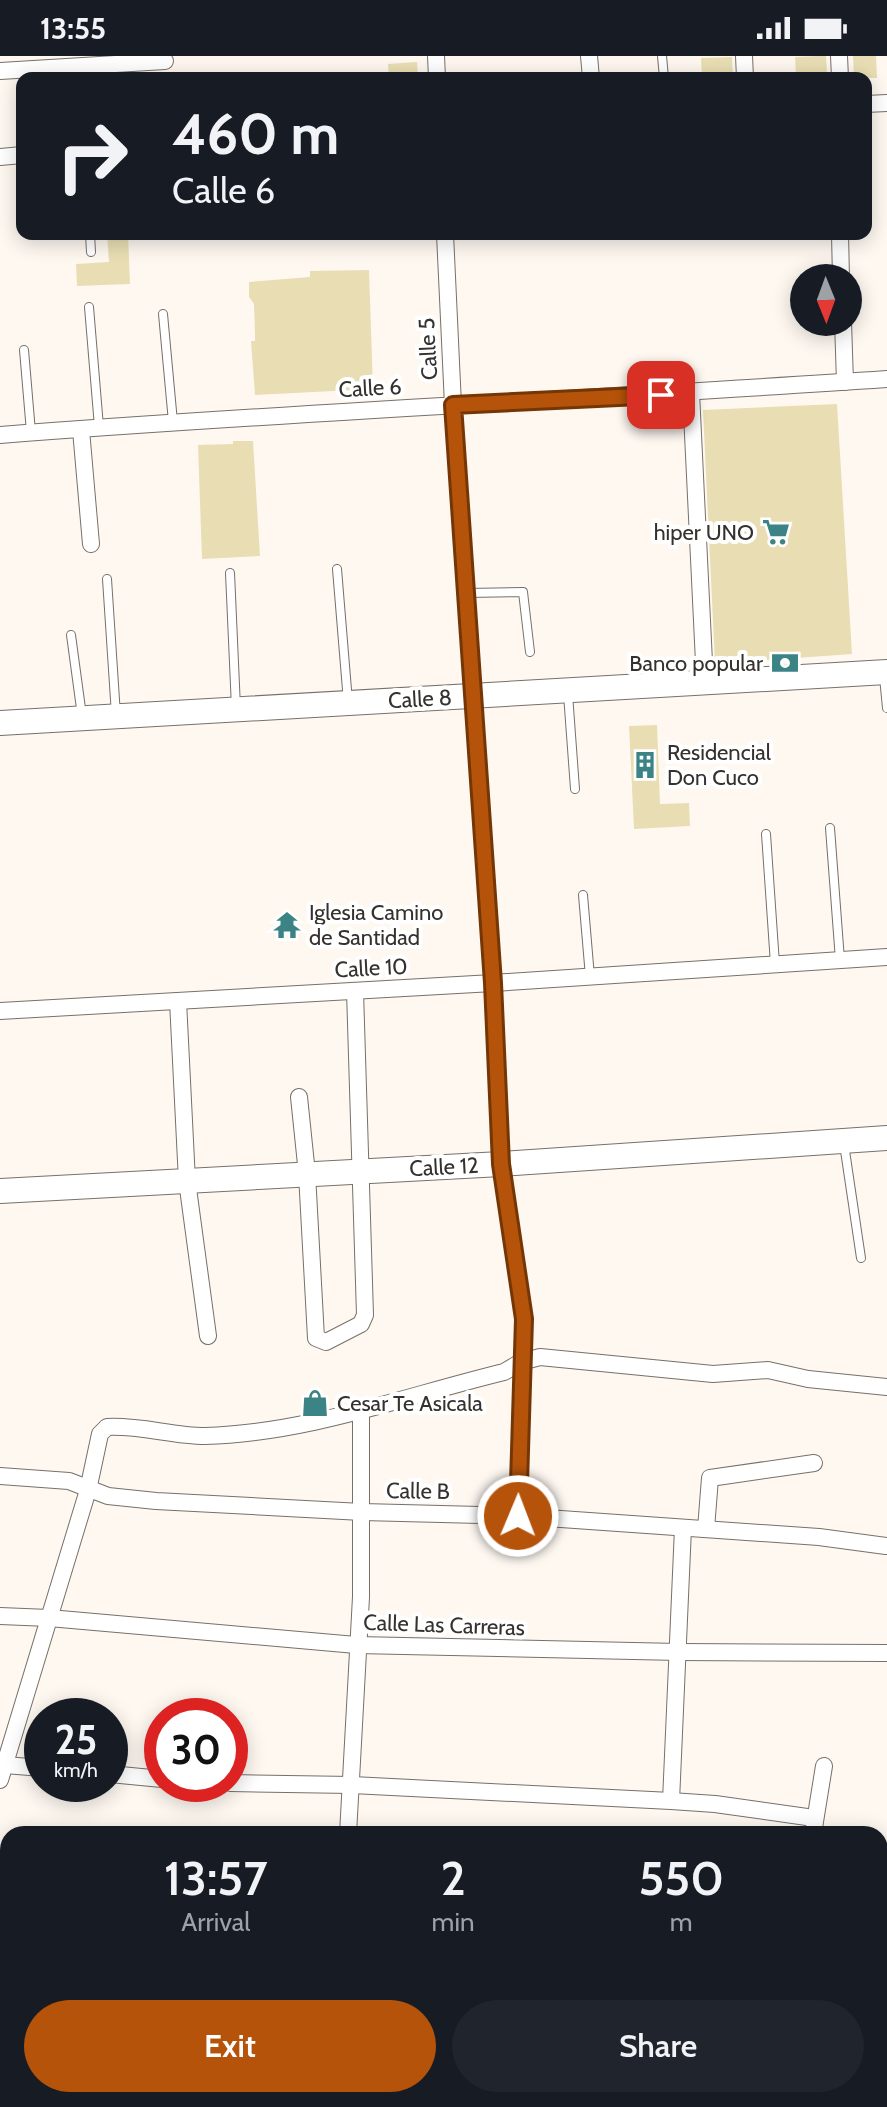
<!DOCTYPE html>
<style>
:root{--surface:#171b24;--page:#20242c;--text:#f1f3f6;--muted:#9ea1a6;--accent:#b45309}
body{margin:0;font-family:Cabin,sans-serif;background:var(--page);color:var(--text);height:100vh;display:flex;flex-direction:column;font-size:30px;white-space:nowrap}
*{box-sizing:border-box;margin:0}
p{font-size:26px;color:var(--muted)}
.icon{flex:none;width:44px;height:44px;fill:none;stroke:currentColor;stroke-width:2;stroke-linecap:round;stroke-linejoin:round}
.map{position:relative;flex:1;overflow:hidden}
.sheet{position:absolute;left:0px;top:1770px;width:888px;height:282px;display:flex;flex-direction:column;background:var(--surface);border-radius:24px 24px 0 0;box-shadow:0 4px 20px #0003}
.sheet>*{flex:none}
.banner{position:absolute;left:16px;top:16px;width:856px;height:168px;border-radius:16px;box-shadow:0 4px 20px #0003;background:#171b24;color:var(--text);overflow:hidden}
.needle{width:52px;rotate:179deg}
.controls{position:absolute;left:790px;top:208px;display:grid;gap:16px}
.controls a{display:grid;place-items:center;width:72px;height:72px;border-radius:50%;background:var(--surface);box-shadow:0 4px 20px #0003;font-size:40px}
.speed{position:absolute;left:24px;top:1642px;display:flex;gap:16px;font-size:40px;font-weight:700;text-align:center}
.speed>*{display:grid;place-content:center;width:104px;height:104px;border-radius:50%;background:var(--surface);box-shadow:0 4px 20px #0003;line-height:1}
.speed small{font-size:20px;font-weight:400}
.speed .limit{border:12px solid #d22;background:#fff;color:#111}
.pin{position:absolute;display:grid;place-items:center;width:68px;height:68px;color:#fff;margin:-34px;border-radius:16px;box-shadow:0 4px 12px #0006}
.me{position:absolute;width:88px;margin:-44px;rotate:1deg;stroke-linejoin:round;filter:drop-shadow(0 0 6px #0008)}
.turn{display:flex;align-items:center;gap:28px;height:168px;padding:0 24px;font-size:36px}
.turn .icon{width:104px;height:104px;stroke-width:2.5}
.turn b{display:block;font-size:56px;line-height:68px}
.eta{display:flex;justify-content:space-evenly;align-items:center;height:136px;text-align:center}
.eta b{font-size:48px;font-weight:600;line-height:56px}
.cta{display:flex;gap:16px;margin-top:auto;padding:16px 24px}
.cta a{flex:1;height:92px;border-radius:48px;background:var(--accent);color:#fff;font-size:32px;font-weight:600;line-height:92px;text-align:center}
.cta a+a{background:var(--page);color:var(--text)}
.status{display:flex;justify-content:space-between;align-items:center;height:56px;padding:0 40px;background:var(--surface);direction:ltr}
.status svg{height:22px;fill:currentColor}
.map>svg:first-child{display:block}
.building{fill:#e9deb3}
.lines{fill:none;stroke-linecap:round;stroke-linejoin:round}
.lane-casing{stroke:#777069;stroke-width:10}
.street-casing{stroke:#777069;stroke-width:18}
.secondary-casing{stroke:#777069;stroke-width:26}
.lane{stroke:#fff;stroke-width:8}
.street{stroke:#fff;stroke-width:16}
.secondary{stroke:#fff;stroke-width:24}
.route-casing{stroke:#753606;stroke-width:20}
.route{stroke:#b45309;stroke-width:14}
.labels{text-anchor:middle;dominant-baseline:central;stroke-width:8;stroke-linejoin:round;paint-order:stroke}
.street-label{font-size:22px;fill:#34312e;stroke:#fff}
.poi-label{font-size:22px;fill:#34312e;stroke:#fff;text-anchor:start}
</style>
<div class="status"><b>13:55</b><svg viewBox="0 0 49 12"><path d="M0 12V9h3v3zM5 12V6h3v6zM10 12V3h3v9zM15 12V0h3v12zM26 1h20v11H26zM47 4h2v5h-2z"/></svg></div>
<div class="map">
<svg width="887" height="2051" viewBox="0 0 887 2051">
<rect width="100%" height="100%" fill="#fef8f1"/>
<g class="building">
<path d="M817,0H826L827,18L796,20L795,1Z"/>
<path d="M853,0H876L877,22H854Z"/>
<path d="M732,1L733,22H702L701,2Z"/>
<path d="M417,6L418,22H389L388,8Z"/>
<path d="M107,178H128L130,228L77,230L76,208L109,206Z"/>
<path d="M369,214L373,333L255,339L251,285H255V280L254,248L249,241V226L310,221V215Z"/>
<path d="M837,348L852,598L715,608L703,354Z"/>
<path d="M233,385H253L260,500L202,503L198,389L233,388Z"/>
<path d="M657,669L660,748L689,747L690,770L634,773L629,670Z"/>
</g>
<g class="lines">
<g class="lane-casing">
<g id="lane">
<path d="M662,0L664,22"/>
<path d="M90,178L91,196"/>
<path d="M89,251L99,371"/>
<path d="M163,258L173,366"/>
<path d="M24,294L31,376"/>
<path d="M337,513L348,646"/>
<path d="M230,517L236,652"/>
<path d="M107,523L116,659"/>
<path d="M467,537L523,536L530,596"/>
<path d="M71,579L82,660"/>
<path d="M884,621L887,652"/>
<path d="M568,638L575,733"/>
<path d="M830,772L840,904"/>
<path d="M766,778L775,908"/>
<path d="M583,839L590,921"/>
<path d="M844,1088L861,1202"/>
</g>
</g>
<g class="street-casing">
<g id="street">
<path d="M436,0L437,22"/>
<path d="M589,0L591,22"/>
<path d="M744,0L745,22"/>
<path d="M839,0L840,22"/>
<path d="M0,15L165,5"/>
<path d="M866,48L887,47"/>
<path d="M0,101L22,99"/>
<path d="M445,178L453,349L493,927L501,1108L524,1263L518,1460"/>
<path d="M840,178L841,222"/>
<path d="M843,266L845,326"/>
<path d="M691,337L705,627"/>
<path d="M81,374L91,488"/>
<path d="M0,379C295,356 591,343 887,323"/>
<path d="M178,945L187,1125L208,1280"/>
<path d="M0,955L493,927L887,901"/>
<path d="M299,1041L307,1118L316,1282L326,1286L361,1268L365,1259L355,935"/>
<path d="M0,1420L69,1425L108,1440L156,1445L362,1456L518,1460L819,1481L886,1490"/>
<path d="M706,1473L710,1422L814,1407"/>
<path d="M0,1560L49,1562L356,1589L679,1596L887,1597"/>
<path d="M5,1709L42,1712"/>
<path d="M110,1718L162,1723"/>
<path d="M0,1724L88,1434L100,1378L107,1371C140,1369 172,1380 205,1380C308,1377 405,1340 504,1316L521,1306L540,1301L713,1318L768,1314L808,1323L887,1331"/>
<path d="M230,1727L352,1729L671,1745L715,1748L814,1762"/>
<path d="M671,1745L683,1472"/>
<path d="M348,1778L361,1541V1355"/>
<path d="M813,1778L824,1710"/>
<path d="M0,1843L8,1844"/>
<path d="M0,1992H8"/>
<path d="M286,2051V2044"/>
<path d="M546,2051V2044"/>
<path d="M810,2051V2044"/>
</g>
</g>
<g class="secondary-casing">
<g id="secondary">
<path d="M0,667L887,616"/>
<path d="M0,1135L501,1108L887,1082"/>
</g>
</g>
<use href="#lane" class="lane"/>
<use href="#street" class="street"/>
<use href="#secondary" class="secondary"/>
</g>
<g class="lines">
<g class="route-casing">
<path id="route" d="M518,1460L524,1263L501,1108L493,927L453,349L661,339"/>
</g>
<use href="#route" class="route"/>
</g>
<defs>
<g id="supermarket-bare" transform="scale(2.16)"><path d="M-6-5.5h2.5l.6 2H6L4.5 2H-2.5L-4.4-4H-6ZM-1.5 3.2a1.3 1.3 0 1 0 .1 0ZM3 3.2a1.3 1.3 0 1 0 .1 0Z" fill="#3b8384" stroke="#fff" stroke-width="2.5" paint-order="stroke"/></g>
<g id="bank-bare" transform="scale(2.16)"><path d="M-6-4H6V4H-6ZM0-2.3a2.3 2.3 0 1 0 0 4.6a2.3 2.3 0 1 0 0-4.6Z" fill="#3b8384" stroke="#fff" stroke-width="2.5" paint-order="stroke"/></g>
<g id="building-bare" transform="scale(2.16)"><path d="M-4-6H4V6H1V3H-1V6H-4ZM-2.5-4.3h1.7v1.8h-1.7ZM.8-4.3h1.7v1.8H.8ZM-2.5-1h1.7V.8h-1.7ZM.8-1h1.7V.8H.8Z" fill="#3b8384" stroke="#fff" stroke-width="2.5" paint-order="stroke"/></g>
<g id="temple-bare" transform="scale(2.16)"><path d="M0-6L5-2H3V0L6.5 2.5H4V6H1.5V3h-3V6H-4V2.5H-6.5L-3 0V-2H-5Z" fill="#3b8384" stroke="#fff" stroke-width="2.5" paint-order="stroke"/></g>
<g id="shop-bare" transform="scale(2.16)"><path d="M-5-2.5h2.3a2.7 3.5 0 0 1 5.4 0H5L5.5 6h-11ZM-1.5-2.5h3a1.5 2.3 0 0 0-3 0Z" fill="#3b8384" stroke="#fff" stroke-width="2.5" paint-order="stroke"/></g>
</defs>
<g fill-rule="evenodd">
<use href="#supermarket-bare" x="776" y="476"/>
<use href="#bank-bare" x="785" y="607"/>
<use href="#building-bare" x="645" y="709"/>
<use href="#temple-bare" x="287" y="869"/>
<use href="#shop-bare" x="315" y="1347"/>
</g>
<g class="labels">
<g class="street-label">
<text transform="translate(428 293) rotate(-93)">Calle 5</text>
<text transform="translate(370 332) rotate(-3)">Calle 6</text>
<text transform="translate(420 643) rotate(-3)">Calle 8</text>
<text transform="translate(371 912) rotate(-3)">Calle 10</text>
<text transform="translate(444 1111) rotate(-3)">Calle 12</text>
<text transform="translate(418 1435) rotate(1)">Calle B</text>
<text transform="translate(444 1569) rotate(2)">Calle Las Carreras</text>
</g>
<g class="poi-label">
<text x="754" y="476" text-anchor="end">hiper UNO</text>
<text x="763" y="607" text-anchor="end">Banco popular</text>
<text x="667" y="696">Residencial<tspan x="667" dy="25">Don Cuco</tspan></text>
<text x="309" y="856">Iglesia Camino<tspan x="309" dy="25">de Santidad</tspan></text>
<text x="337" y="1347">Cesar Te Asicala</text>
</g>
</g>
</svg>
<div class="controls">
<a><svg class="needle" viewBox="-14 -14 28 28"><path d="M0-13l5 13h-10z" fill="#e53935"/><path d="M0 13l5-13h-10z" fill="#9ea1a6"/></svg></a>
</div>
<div class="speed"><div>25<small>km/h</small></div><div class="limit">30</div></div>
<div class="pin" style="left:661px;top:339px;background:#d93025"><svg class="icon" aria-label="arrive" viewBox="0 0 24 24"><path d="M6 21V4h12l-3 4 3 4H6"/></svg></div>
<svg class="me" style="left:518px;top:1460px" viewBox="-20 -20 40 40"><circle r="17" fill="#b45309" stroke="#fff" stroke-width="3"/><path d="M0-11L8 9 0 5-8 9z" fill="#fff"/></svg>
<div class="banner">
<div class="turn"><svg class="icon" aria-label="right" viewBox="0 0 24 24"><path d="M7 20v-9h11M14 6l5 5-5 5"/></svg><div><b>460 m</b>Calle 6</div></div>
</div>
<section class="sheet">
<div class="eta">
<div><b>13:57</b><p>Arrival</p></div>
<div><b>2</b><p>min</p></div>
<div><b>550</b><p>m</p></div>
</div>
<div class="cta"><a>Exit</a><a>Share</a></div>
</section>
</div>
